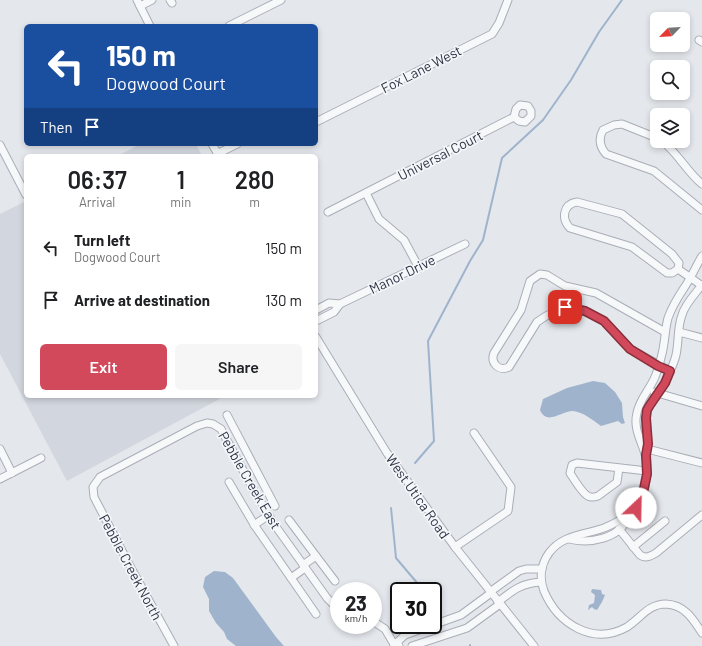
<!DOCTYPE html>
<style>
:root{--surface:#fff;--page:#f6f6f6;--text:#202124;--muted:#757577;--accent:#d1495b}
body{margin:0;font-family:Barlow,sans-serif;background:var(--page);color:var(--text);height:100vh;display:flex;flex-direction:column;font-size:15px;white-space:nowrap}
*{box-sizing:border-box;margin:0}
p{font-size:13px;color:var(--muted)}
.icon{flex:none;width:22px;height:22px;fill:none;stroke:currentColor;stroke-width:2;stroke-linecap:round;stroke-linejoin:round}
.map{position:relative;flex:1;overflow:hidden}
.details{position:absolute;left:24px;top:154px;width:294px;height:244px;display:flex;flex-direction:column;background:var(--surface);border-radius:6px;box-shadow:0 2px 6px #0003}
.details>*{flex:none}
.guide{position:absolute;left:24px;top:24px;width:294px;height:122px;border-radius:6px;box-shadow:0 2px 6px #0003;background:#1a4fa0;color:#fff;overflow:hidden}
.needle{width:26px;rotate:245deg}
.buttons{position:absolute;left:650px;top:12px;display:grid;gap:8px}
.buttons a{display:grid;place-items:center;width:40px;height:40px;border-radius:6px;background:var(--surface);box-shadow:0 2px 6px #0003;font-size:20px}
.speed{position:absolute;left:330px;top:582px;display:flex;gap:8px;font-size:20px;font-weight:700;text-align:center}
.speed>*{display:grid;place-content:center;width:52px;height:52px;border-radius:50%;background:var(--surface);box-shadow:0 2px 6px #0003;line-height:1}
.speed small{font-size:10px;font-weight:400}
.speed .limit{border:2px solid #111;border-radius:6px;background:#fff;color:#111}
.pin{position:absolute;display:grid;place-items:center;width:34px;height:34px;color:#fff;margin:-17px;border-radius:8px;box-shadow:0 2px 6px #0006}
.me{position:absolute;width:44px;margin:-22px;rotate:24deg;stroke-linejoin:round;filter:drop-shadow(0 0 3px #0008)}
.turn{display:flex;align-items:center;gap:14px;height:84px;padding:0 16px;font-size:18px}
.turn .icon{width:52px;height:52px;stroke-width:2.5}
.turn b{display:block;font-size:28px;line-height:34px}
.then{display:flex;align-items:center;height:38px;padding:0 16px;background:#0003;gap:8px;font-size:15px}
.eta{display:flex;justify-content:space-evenly;align-items:center;height:68px;text-align:center}
.eta b{font-size:24px;font-weight:600;line-height:28px}
.cta{display:flex;gap:8px;margin-top:auto;padding:8px 16px}
.cta a{flex:1;height:46px;border-radius:6px;background:var(--accent);color:#fff;font-size:16px;font-weight:600;line-height:46px;text-align:center}
.cta a+a{background:var(--page);color:var(--text)}
ul{padding:0;list-style:none}
li{display:flex;align-items:center;gap:12px;height:52px;padding:0 16px}
li div{flex:1}
li b{display:block;font-size:15px}
li em{font-style:normal}
.map>svg:first-child{display:block}
.built{fill:#d2d6de}
.water{fill:#9fb4cc}
.lines{fill:none;stroke-linecap:round;stroke-linejoin:round}
.stream{stroke:#9fb4cc;stroke-width:2}
.minor-casing{stroke:#a9aeb7;stroke-width:9}
.minor{stroke:#f7f8fa;stroke-width:7}
.route-casing{stroke:#882f3b;stroke-width:10}
.route{stroke:#d1495b;stroke-width:7}
.labels{text-anchor:middle;dominant-baseline:central;stroke-width:3.5;stroke-linejoin:round;paint-order:stroke}
.street-label{font-size:14px;fill:#2b3445;stroke:#f4f6f9}
</style>
<div class="map">
<svg width="702" height="646" viewBox="0 0 702 646">
<rect width="100%" height="100%" fill="#e4e7ec"/>
<g class="built">
<path d="M141,144H196L202,156H117Z"/>
<path d="M26,201V396H225L67,481L0,354V214Z"/>
</g>
<g class="water">
<path d="M593,381L605,383L615,392L622,403L623,417L625,423L622,424L618,421L601,426C593,420 583,412 573,411C561,411 547,426 540,410L543,399L567,388Z"/>
<path d="M214,571L225,572L233,578L276,637L284,646H236L227,639L224,632L216,623L209,611V599L203,587L205,577Z"/>
<path d="M592,589L601,590L602,594L605,595L602,602L597,610L594,609L592,607L588,610L589,605L594,603L595,595L591,592Z"/>
</g>
<g class="lines">
<g class="stream">
<path d="M415,463L434,441L428,341L470,261L483,240L502,158L543,120L571,80L599,32L622,0"/>
<path d="M391,508L396,558L424,591"/>
<path d="M433,602L435,604"/>
<path d="M470,645V646"/>
</g>
<g class="minor-casing">
<g id="minor">
<path d="M137,0L150,26"/>
<path d="M170,0L172,3"/>
<path d="M140,6L152,0"/>
<path d="M229,26L281,0"/>
<path d="M699,40L702,42"/>
<path d="M520,105L528,106L531,111V116L525,122L519,121L514,117L516,109Z"/>
<path d="M316,122L492,34L499,23L508,0"/>
<path d="M657,138L622,124L614,125L603,130C598,139 600,147 606,154L654,171L702,210"/>
<path d="M662,141C678,153 687,172 702,184"/>
<path d="M212,144L219,156"/>
<path d="M0,145L26,195"/>
<path d="M217,154L237,144"/>
<path d="M366,193L379,219L404,240L418,266"/>
<path d="M328,212L514,117"/>
<path d="M702,256C696,266 691,278 684,288C678,297 672,307 668,318C665,329 665,342 662,354C660,362 658,370 655,377C650,389 639,400 637,413C633,428 641,440 645,454C651,472 644,497 633,513C630,517 625,518 620,520C615,523 609,526 604,528C584,535 562,535 549,553C541,564 539,578 544,591C558,624 593,646 627,627C641,618 648,604 666,604C685,605 693,619 702,633"/>
<path d="M678,269L672,273H667L632,247L570,228C561,219 563,204 577,202L622,214L672,254L679,263L678,269L701,285"/>
<path d="M340,304L465,244"/>
<path d="M316,310L329,303L340,304L334,312L316,321"/>
<path d="M665,332L596,293L565,286L547,275L540,274L530,281L521,310L494,353C490,363 499,372 509,367L537,322L546,316L565,307L585,311L604,321L630,349L670,371"/>
<path d="M679,332L702,338"/>
<path d="M316,337L387,453L455,547L534,646"/>
<path d="M654,392L702,406"/>
<path d="M227,415L275,506"/>
<path d="M0,449L12,473"/>
<path d="M647,449L702,463"/>
<path d="M646,455C649,441 643,427 647,412C649,400 661,392 666,381C669,373 674,364 676,355C679,342 677,328 682,315C685,304 695,294 702,285"/>
<path d="M619,468L617,482L598,496C595,497 591,498 588,496C582,493 574,479 570,473L572,465L577,463L647,471"/>
<path d="M0,479L41,458"/>
<path d="M229,482L255,526L316,614"/>
<path d="M289,520L316,556L303,565"/>
<path d="M254,525L269,515"/>
<path d="M619,529L640,555C646,559 651,556 656,553L702,515"/>
<path d="M569,539C589,544 620,539 628,517"/>
<path d="M455,547L508,511L511,487L474,433"/>
<path d="M633,547L665,521"/>
<path d="M316,556L335,581"/>
<path d="M291,578L305,568"/>
<path d="M490,592L519,571L526,569H542"/>
<path d="M498,602C513,590 522,583 541,582"/>
<path d="M373,621L385,629L395,646"/>
<path d="M433,625L461,615L491,593"/>
<path d="M174,646L131,568L94,497L93,487L100,477L197,426L207,423L213,424L221,429L253,489L274,524L327,598L339,610"/>
<path d="M399,646L394,645L405,635L433,625"/>
<path d="M412,646L467,628L500,604"/>
</g>
</g>
<use href="#minor" class="minor"/>
</g>
<g class="lines">
<g class="route-casing">
<path id="route" d="M565,307L585,311L604,321L630,349L658,366L670,371L665,383L650,405L647,410L646,418L648,444L646,455L647,474L643,493L636,508"/>
</g>
<use href="#route" class="route"/>
</g>
<g class="labels">
<g class="street-label">
<text transform="translate(421 69) rotate(-27)">Fox Lane West</text>
<text transform="translate(440 155) rotate(-27)">Universal Court</text>
<text transform="translate(402 274) rotate(-26)">Manor Drive</text>
<text transform="translate(250 480) rotate(60)">Pebble Creek East</text>
<text transform="translate(418 496) rotate(55)">West Utica Road</text>
<text transform="translate(131 567) rotate(62)">Pebble Creek North</text>
</g>
</g>
</svg>
<div class="buttons">
<a><svg class="needle" viewBox="-14 -14 28 28"><path d="M0-13l5 13h-10z" fill="#e53935"/><path d="M0 13l5-13h-10z" fill="#757577"/></svg></a>
<a><svg class="icon" aria-label="search" viewBox="0 0 24 24"><circle cx="10" cy="10" r="6"/><path d="M15 15l6 6"/></svg></a>
<a><svg class="icon" aria-label="layers" viewBox="0 0 24 24"><path d="M12 4l9 5-9 5-9-5zM3 14l9 5 9-5"/></svg></a>
</div>
<div class="speed"><div>23<small>km/h</small></div><div class="limit">30</div></div>
<div class="pin" style="left:565px;top:307px;background:#d93025"><svg class="icon" aria-label="arrive" viewBox="0 0 24 24"><path d="M6 21V4h12l-3 4 3 4H6"/></svg></div>
<svg class="me" style="left:636px;top:508px" viewBox="-20 -20 40 40"><circle r="19" fill="#fff"/><path d="M0-13L10 11 0 6-10 11z" fill="#d1495b"/></svg>
<div class="guide">
<div class="turn"><svg class="icon" aria-label="left" viewBox="0 0 24 24"><path d="M17 20v-9H6M10 6l-5 5 5 5"/></svg><div><b>150 m</b>Dogwood Court</div></div>
<div class="then">Then<svg class="icon" aria-label="arrive" viewBox="0 0 24 24"><path d="M6 21V4h12l-3 4 3 4H6"/></svg></div>
</div>
<section class="details">
<div class="eta">
<div><b>06:37</b><p>Arrival</p></div>
<div><b>1</b><p>min</p></div>
<div><b>280</b><p>m</p></div>
</div>
<ul>
<li><svg class="icon" aria-label="left" viewBox="0 0 24 24"><path d="M17 20v-9H6M10 6l-5 5 5 5"/></svg><div><b>Turn left</b><p>Dogwood Court</p></div><em>150 m</em></li>
<li><svg class="icon" aria-label="arrive" viewBox="0 0 24 24"><path d="M6 21V4h12l-3 4 3 4H6"/></svg><div><b>Arrive at destination</b></div><em>130 m</em></li>
</ul>
<div class="cta"><a>Exit</a><a>Share</a></div>
</section>
</div>
